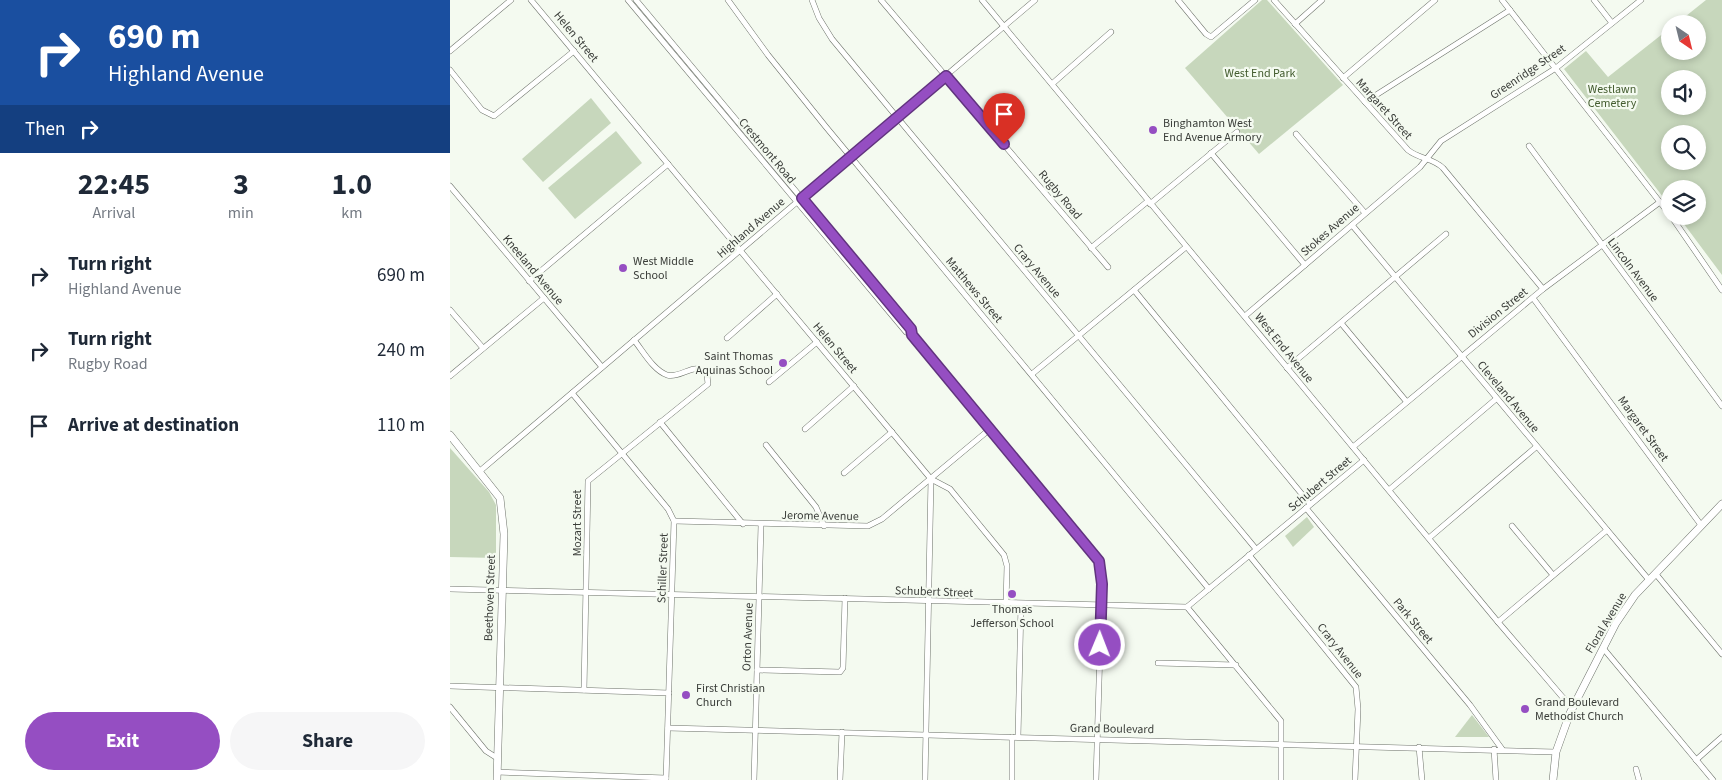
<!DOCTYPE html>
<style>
:root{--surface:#fff;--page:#f6f6f7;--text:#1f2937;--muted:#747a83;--accent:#954ec2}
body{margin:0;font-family:"Source Sans 3",sans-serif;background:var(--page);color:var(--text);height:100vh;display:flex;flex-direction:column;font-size:19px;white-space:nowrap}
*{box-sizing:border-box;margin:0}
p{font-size:16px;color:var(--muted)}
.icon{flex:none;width:28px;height:28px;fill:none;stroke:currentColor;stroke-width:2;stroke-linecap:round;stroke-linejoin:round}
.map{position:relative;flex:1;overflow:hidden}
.drawer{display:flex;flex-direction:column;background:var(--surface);width:450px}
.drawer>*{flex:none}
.banner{background:#1a4fa0;color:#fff;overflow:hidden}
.needle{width:32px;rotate:145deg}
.controls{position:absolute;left:1211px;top:15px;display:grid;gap:10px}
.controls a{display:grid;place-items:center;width:45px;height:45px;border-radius:50%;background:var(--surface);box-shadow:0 2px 8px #0003;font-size:25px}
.pin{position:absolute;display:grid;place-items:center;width:42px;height:42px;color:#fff;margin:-51px -21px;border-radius:50% 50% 50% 0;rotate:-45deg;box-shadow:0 0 5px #0007}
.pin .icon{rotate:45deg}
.me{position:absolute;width:55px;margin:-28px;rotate:1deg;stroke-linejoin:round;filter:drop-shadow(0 0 4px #0008)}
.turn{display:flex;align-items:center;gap:18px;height:105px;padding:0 25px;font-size:22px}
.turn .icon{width:65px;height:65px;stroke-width:2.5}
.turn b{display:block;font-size:35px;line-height:42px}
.then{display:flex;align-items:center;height:48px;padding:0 25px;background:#0003;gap:10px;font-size:19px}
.eta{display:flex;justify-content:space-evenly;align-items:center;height:85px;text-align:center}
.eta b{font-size:30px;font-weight:700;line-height:35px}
.cta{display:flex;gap:10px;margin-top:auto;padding:10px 25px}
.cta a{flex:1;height:58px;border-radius:30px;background:var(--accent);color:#fff;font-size:20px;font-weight:700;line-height:58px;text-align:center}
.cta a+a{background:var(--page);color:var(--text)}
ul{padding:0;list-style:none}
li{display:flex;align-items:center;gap:15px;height:75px;padding:0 25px}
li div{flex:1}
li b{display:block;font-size:19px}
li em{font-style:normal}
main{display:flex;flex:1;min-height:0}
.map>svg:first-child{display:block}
.green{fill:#c7d7bc;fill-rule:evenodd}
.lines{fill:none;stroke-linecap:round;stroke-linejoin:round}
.minor-casing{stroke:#6d726a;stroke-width:6}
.tertiary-casing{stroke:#6d726a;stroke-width:8}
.minor{stroke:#fff;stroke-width:5}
.tertiary{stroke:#fff;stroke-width:7}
.route-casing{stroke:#61337e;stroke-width:12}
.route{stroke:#954ec2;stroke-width:9}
.poi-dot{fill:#954ec2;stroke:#f4faf0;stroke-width:2}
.labels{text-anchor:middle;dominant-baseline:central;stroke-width:4.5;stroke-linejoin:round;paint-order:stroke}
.street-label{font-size:12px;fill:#3a3d39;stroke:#f4faf0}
.park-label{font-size:12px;fill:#435c2f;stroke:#f4faf0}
.poi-label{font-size:12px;fill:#3a3d39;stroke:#f4faf0;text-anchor:start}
</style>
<main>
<section class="drawer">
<div class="banner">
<div class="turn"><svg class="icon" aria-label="right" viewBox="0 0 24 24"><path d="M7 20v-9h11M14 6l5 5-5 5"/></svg><div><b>690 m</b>Highland Avenue</div></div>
<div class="then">Then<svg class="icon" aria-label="right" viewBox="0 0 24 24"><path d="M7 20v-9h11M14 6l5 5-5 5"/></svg></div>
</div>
<div class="eta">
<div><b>22:45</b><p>Arrival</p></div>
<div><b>3</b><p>min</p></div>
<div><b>1.0</b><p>km</p></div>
</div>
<ul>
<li><svg class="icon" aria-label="right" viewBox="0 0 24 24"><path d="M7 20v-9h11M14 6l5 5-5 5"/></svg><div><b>Turn right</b><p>Highland Avenue</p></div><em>690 m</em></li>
<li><svg class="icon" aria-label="right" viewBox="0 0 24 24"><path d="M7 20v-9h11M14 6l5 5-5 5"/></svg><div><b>Turn right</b><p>Rugby Road</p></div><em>240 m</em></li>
<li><svg class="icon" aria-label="arrive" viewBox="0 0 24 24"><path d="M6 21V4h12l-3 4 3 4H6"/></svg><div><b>Arrive at destination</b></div><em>110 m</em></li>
</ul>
<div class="cta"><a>Exit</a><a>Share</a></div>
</section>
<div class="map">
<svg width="1272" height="780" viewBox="0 0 1272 780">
<rect width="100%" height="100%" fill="#f4faf0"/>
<g class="green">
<path d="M812,0H817L893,85L809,154L735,68Z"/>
<path d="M1256,0H1272V275L1228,216H1248V189H1220V206L1114,69L1136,51L1158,77L1220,28V51H1248V24H1226ZM1220,79H1248V106H1220ZM1220,134H1248V161H1220Z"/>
<path d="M141,98L161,123L93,182L72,159Z"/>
<path d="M166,131L192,163L125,219L98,188Z"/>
<path d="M0,448L39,492L46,505V558L0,557Z"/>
<path d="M857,517L864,527L843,547L835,536Z"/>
<path d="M1022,715L1039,737H1005Z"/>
</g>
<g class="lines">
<g class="minor-casing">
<g id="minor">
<path d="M81,0L481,479L475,780"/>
<path d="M178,0L456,332L462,335L649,561L652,584L646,780"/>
<path d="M186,0L461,329L462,335"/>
<path d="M278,0L318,55L376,127L759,589"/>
<path d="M362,0L369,18L382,39L806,549"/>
<path d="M431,0L658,267"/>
<path d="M532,0L1048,622L1115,700L1122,706"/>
<path d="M728,0L756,34L761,37L805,0"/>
<path d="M824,0L958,150C969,159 983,158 993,168L1093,289"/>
<path d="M1052,0L1220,215"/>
<path d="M1144,0L1162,23"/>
<path d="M845,24L872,0"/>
<path d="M0,51L61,0"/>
<path d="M0,70L32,110L44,116L124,51"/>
<path d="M893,78L985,0"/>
<path d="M602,84L661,32"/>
<path d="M915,102L1060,10"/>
<path d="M846,134L915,213"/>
<path d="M1079,146L1272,406"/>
<path d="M761,153L855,265"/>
<path d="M0,186L152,367"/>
<path d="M700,204L787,132"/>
<path d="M1221,216L1272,290"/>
<path d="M902,225L1199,580"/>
<path d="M641,248L698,201"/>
<path d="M79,281L218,164"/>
<path d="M684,290L860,504"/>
<path d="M1083,298L1251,525"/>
<path d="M0,310L33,348"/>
<path d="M795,316L970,167L991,141L1106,68L1191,0"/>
<path d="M891,323L956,401"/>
<path d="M277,338L327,294"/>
<path d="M837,368L996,234"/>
<path d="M582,374L736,247"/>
<path d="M0,376L94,298"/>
<path d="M319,382L367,342"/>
<path d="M122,393L218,509L224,521L216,780"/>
<path d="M210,422L293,524"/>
<path d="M355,429L404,386"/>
<path d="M316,445L366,507L374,526"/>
<path d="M903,447L1093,289L1210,202"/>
<path d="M30,471L585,0"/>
<path d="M394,473L442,432"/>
<path d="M481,479L500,489L554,555L557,566L556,604"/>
<path d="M939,490L1046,399"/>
<path d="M856,508L1020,705L1052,749"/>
<path d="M224,521L418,526L432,519L540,429"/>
<path d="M1062,526L1103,575"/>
<path d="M979,538L1086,447"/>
<path d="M799,555L906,687L908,709L905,780"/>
<path d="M1205,573L1272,654"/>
<path d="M0,589L737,607L914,460"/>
<path d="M737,607L831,721V780"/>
<path d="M1048,622L1157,530"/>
<path d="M1153,648L1263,780"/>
<path d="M708,663L786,665"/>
<path d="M307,670L390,672L393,668L395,598"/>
<path d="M0,686L219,693"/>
<path d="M134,690L138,481L258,384L257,375C246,359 232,379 217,375C203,370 193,351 184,340"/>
<path d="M0,707L36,751L47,758"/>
<path d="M218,728L1106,752"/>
<path d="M562,737V780"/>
<path d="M568,737L571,604"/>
<path d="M969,747L972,780"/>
<path d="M1044,749L1046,780"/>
<path d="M1246,760L1272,737"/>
<path d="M1186,769L1189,780"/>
<path d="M47,772L216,778"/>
<path d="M304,780L311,525"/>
<path d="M390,780L392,732"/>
</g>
</g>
<g class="tertiary-casing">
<g id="tertiary">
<path d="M0,435L50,498L54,534L47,780"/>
<path d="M1103,780L1106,752L1120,713L1166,623L1185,595L1272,504"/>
</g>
</g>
<use href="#minor" class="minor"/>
<use href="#tertiary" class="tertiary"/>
</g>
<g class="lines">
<g class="route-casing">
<path id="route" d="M554,144L496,76L352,198L461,329L462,335L649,561L652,584L650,645"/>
</g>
<use href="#route" class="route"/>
</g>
<g class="poi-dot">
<circle cx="703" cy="130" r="5"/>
<circle cx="173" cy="268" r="5"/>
<circle cx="333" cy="363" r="5"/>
<circle cx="562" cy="594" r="5"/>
<circle cx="236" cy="695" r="5"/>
<circle cx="1075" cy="709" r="5"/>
</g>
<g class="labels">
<g class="street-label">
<text transform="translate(126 37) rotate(50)">Helen Street</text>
<text transform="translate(1078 72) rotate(-34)">Greenridge Street</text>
<text transform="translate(934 109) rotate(48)">Margaret Street</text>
<text transform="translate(317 151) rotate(50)">Crestmont Road</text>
<text transform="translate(610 195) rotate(50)">Rugby Road</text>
<text transform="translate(301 228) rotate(-41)">Highland Avenue</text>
<text transform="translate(880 230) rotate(-41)">Stokes Avenue</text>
<text transform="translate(83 270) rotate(50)">Kneeland Avenue</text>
<text transform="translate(1183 270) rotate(53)">Lincoln Avenue</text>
<text transform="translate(587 271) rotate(50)">Crary Avenue</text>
<text transform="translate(524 290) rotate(50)">Matthews Street</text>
<text transform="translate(1048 313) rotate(-39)">Division Street</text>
<text transform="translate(385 348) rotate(50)">Helen Street</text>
<text transform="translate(834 348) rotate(51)">West End Avenue</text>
<text transform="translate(1058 397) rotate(50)">Cleveland Avenue</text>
<text transform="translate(1193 429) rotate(54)">Margaret Street</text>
<text transform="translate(870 484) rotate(-40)">Schubert Street</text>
<text transform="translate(370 516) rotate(1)">Jerome Avenue</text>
<text transform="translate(127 523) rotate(-90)">Mozart Street</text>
<text transform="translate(213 568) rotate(-88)">Schiller Street</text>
<text transform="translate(484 592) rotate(2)">Schubert Street</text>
<text transform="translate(40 598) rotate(-88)">Beethoven Street</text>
<text transform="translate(963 621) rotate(50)">Park Street</text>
<text transform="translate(1156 623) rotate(-59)">Floral Avenue</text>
<text transform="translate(298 637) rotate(-88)">Orton Avenue</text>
<text transform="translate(890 651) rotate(52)">Crary Avenue</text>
<text transform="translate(662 729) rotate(1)">Grand Boulevard</text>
</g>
<g class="park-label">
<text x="810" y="73">West End Park</text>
<text x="1162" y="89">Westlawn<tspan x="1162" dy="14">Cemetery</tspan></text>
</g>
<g class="poi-label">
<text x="713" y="123">Binghamton West<tspan x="713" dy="14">End Avenue Armory</tspan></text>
<text x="183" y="261">West Middle<tspan x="183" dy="14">School</tspan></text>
<text x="323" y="356" text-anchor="end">Saint Thomas<tspan x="323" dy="14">Aquinas School</tspan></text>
<text x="562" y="609" text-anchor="middle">Thomas<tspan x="562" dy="14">Jefferson School</tspan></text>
<text x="246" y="688">First Christian<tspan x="246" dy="14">Church</tspan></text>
<text x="1085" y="702">Grand Boulevard<tspan x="1085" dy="14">Methodist Church</tspan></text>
</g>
</g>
</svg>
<div class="controls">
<a><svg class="needle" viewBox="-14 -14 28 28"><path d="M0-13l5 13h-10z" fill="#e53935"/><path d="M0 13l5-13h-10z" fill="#747a83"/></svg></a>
<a><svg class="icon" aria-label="sound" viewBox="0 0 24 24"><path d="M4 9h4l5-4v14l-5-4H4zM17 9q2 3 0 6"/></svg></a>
<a><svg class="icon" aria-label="search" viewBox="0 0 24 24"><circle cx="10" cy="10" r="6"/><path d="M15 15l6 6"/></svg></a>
<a><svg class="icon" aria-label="layers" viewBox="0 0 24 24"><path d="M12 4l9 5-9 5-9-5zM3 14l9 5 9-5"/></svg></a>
</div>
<div class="pin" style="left:554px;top:144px;background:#d93025"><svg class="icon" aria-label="arrive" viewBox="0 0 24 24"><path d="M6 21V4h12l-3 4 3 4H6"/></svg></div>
<svg class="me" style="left:650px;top:645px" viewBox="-20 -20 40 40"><circle r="17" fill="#954ec2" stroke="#fff" stroke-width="3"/><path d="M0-11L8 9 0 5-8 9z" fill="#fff"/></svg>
</div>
</main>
